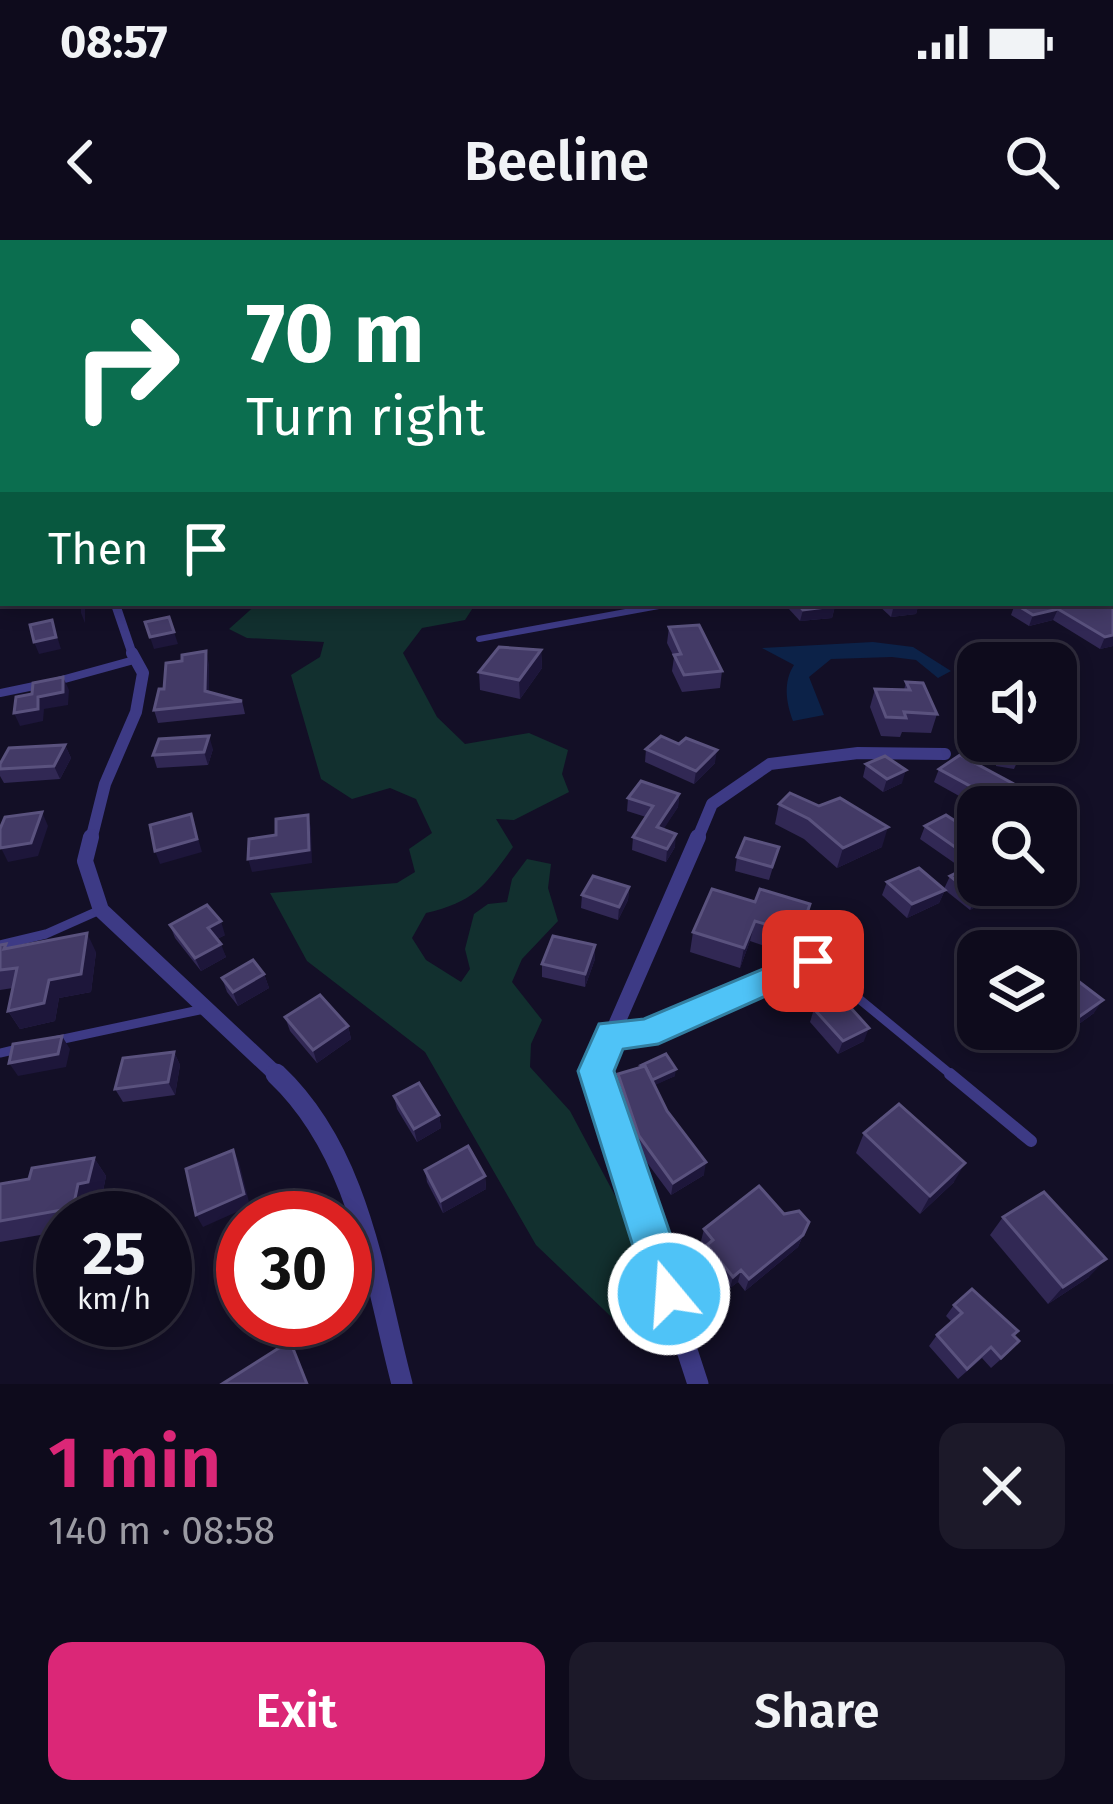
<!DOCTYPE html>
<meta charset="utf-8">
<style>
:root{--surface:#0e0b1c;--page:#1c1929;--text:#f1f3f6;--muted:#9b9ba3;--line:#2e2b3b;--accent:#db2777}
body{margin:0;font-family:"Fira Sans",sans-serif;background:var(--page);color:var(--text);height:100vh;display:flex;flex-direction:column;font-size:45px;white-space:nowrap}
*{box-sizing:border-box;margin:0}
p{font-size:39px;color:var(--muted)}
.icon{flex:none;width:66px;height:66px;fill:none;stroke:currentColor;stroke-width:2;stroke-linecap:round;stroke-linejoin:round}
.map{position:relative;height:1144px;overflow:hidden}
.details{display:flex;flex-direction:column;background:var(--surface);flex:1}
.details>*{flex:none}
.guide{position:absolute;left:0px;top:0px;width:1113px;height:366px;box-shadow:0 6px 18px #0003,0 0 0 3px var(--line);background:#0b6e4f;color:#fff;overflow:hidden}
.buttons{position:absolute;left:957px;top:402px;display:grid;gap:24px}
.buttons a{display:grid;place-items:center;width:120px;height:120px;border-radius:24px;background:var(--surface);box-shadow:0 6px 18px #0003,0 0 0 3px var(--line);font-size:60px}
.speed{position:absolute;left:36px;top:951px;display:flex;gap:24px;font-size:60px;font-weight:700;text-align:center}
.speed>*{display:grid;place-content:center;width:156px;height:156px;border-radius:50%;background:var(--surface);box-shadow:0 6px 18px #0003,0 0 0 3px var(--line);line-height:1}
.speed small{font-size:30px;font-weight:400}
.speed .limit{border:18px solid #d22;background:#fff;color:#111}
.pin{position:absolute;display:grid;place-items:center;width:102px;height:102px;color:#fff;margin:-51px;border-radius:24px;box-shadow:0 6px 18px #0006}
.me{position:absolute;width:132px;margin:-66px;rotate:342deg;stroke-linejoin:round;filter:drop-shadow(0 0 9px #0008)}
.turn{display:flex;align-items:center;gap:42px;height:252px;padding:0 48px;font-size:54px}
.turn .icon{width:156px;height:156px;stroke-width:2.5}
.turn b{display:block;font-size:84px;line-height:102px}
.then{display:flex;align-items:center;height:114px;padding:0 48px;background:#0003;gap:24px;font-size:45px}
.round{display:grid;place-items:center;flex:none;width:126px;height:126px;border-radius:24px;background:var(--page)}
.headline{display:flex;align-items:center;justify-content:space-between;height:204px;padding:0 48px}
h1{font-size:72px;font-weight:600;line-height:90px;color:var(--accent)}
.cta{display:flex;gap:24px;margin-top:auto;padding:24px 48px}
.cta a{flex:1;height:138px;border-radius:24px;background:var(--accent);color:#fff;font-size:48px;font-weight:600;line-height:138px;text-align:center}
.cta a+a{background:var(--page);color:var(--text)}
.status{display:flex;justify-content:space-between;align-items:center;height:84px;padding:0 60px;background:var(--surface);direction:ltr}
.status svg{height:33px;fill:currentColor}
header{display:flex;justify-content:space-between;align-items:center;height:156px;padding:0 48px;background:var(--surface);font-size:54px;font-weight:600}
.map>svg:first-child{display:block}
.green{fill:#12302f}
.water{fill:#0c2248}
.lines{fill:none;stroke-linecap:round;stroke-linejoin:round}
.lane-far3{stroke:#3d3a85;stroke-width:6}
.lane-far2{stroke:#3d3a85;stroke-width:8}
.lane-far1{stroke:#3d3a85;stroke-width:9}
.lane{stroke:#3d3a85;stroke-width:12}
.street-far3{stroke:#3d3a85;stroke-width:9}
.street-far2{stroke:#3d3a85;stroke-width:12}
.street-far1{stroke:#3d3a85;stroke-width:16}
.street{stroke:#3d3a85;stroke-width:21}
.secondary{fill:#6f6bff;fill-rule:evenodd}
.wall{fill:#312854}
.shaded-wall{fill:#1d163a}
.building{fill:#433a66;stroke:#5a527e;stroke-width:3}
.route{fill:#4fc3f7;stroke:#337fa1;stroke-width:3}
</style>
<div class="status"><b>08:57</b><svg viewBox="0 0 49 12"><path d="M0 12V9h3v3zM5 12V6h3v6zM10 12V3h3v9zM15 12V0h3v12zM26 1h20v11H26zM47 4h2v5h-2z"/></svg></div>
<header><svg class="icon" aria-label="back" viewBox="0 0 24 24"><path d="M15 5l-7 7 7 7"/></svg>Beeline<svg class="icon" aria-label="search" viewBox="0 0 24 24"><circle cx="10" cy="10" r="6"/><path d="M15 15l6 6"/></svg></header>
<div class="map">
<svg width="1113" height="1144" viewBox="0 0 1113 1144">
<rect width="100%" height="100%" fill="#130f26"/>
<path class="green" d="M258,363H476L465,380L422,388L403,413L437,477L465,504L529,493L568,510L562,534L569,552L514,580L496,579L513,607C484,647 475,661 426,673L412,698L426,720L461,742L470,729L465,709L474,674L488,664L507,662L512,639L527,619L551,624L548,648L558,681L522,719L512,742L542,780L531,804L530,827L570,871L619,963L665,1104L647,1111L536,1005L425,812L307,721L270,653L397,643L415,632L409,609L432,593L416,559L390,548L352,559L321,539L291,435L320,417L324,402L247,398L229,389Z"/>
<path class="water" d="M873,402L913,407L951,431L938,438L916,420L892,417L831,419L809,437L824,475L793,481C786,462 783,442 794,425L762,408Z"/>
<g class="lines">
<path class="lane-far3" d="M479,399L675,363"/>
<g class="lane-far2">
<path d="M54,442L134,420"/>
<path d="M0,453L39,445"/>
</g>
<g class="lane-far1">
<path d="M0,705L46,694L100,670"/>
<path d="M615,795L646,794L813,721L954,837"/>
<path d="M54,801L204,769"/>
<path d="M0,813L22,808"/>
</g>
<path class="lane" d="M950,834L1031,901"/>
<path class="street-far3" d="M115,363L133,416"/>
<g class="street-far2">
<path d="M91,600L105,544L136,472L143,433L132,413"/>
<path d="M697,600L712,564L770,524L858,513L945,514"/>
</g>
<g class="street-far1">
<path d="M91,597L85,621L101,670L279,837"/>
<path d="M598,837L596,831L698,597"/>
</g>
<g class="street">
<path d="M276,834C360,913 374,1037 402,1144"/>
<path d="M597,834L698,1144"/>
</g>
<path class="secondary" d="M1110,185L1113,186V192L1110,191Z"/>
</g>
<g class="wall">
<path d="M789,363H832L835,366L832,378L800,381L788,368Z"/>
<path d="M876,363H919L916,374L891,377Z"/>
<path d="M1110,363L1113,406L1100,409L1053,380L1029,386L1011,375L1015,364Z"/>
<path d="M669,387L722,431L720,448L682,452L672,431L674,417L667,403Z"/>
<path d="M541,410L542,428L520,459L480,450L479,432Z"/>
<path d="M209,424V452L242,461L245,474L158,483L154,470L164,449Z"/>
<path d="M906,442L937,474L931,493L902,492L900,497L881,496L870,467L875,449L904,450Z"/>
<path d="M993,501H1021L1020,516L1014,529L996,526L995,502Z"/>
<path d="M65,505L71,518L60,539L4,543L0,536V524Z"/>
<path d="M213,509L208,525L157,528L153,515Z"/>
<path d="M646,509L715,523L694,544L645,522Z"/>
<path d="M866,524L902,543L883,552L863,537Z"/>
<path d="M939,529L1012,543L1006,556L992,567H979L934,542Z"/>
<path d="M679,554L678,567L663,589L675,607L666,622L632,610L633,597L646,577L627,571L628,558Z"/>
<path d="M779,564L882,607L837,628L804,599L775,584Z"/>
<path d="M925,586L978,596V625L971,629L988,660L970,670L945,650L939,663L907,678L882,655L887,642L944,649L950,636L963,629L920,599Z"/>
<path d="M779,607L769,640L735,631L737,617Z"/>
<path d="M629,647L628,660L618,680L581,668L582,655Z"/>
<path d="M755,662L810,664L794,716L750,701L740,728L690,712L693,692Z"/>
<path d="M170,685L225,695L217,699L226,717L201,731L175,698Z"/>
<path d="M0,705L8,708L96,712L91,752L59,758L55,781L20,789L8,771L13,748L0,750Z"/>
<path d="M595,719L585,747L542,737V724Z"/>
<path d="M1056,731L1094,773L1065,794L1056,787Z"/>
<path d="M264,734L269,748L238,766L227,752L222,738Z"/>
<path d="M814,769L864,801L838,814L810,782Z"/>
<path d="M285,777L348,786L351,799L317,823L290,791Z"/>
<path d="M174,812L180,825L175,855L123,862L115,849Z"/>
<path d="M618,834L675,836L654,845L667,871L704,935L671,955L637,909L617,847Z"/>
<path d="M394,856L439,875L441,888L417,902L397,869Z"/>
<path d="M864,893L954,942L920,974L856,913Z"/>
<path d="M94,918L106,936L101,961L92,963L89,978H63V991L0,1002V944L29,939Z"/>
<path d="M425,930L485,936L486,949L443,973L427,942Z"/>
<path d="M784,974L809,982L798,1007L745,1051L738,1042L730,1048L704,1016L706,1008L701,1001L704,989Z"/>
<path d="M1003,977L1089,1037L1048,1064L990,995Z"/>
<path d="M954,1065L1014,1095L1009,1112L991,1128L982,1118L958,1139L929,1106L937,1095L952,1082L946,1076Z"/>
</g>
<g class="shaded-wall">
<path d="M81,363H85V383L81,373Z"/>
<path d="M919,363L916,374L891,377L894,365Z"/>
<path d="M835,366L832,378L800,381L803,370Z"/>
<path d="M1058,369L1053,380L1029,386L1033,375Z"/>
<path d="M52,380L61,409L39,414L34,402Z"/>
<path d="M174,392L178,404L154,409L150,397Z"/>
<path d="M1113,395V406L1100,409L1105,397Z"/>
<path d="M541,410L542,428L520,459L519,440Z"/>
<path d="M206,411L209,424V463L205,451Z"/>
<path d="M63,437L69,450L68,465L44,469L43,481L20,486L14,473Z"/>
<path d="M209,496L213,509L208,525L204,512Z"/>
<path d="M65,505L71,518L60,539L54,526Z"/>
<path d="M717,510L715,523L694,544L696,531Z"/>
<path d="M906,530L902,543L883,552L887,539Z"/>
<path d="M1012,543L1006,556L992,567H988L992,558Z"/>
<path d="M679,554L678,567L656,601L657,587Z"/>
<path d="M42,572L48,586L38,616L8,622L1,608Z"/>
<path d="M191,574L202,612L160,624L155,611Z"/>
<path d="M308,575L311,588L312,623L252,632L248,619Z"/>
<path d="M888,587L882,607L837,628L843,608Z"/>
<path d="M676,594L675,607L666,622L667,609Z"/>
<path d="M978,615V625L966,632L972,619Z"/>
<path d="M629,647L628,660L618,680L619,667Z"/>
<path d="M994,647L988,660L970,670L976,657Z"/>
<path d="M945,650L939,663L907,678L912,664Z"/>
<path d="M221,681L225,695L213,701L208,688Z"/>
<path d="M755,681L750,701L740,728L744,708Z"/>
<path d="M87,693L96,712L91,752L59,758L55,781L20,789L8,771L49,740Z"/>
<path d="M221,704L226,717L201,731L195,718Z"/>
<path d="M595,705V719L585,747V734Z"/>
<path d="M264,734L269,748L238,766L233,752Z"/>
<path d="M1103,760L1094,773L1065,794L1073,781Z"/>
<path d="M348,786L351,799L317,823L313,810Z"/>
<path d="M869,788L864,801L838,814L843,801Z"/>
<path d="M62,796L70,809L66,827L18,836L9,823Z"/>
<path d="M174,812L180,825L175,855L168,842Z"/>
<path d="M676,829L675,836L651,847V840Z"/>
<path d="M439,875L441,888L417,902L414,889Z"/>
<path d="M233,910L239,922L250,966L203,987L196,975Z"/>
<path d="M94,918L106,936L101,961L92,963L89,978H80L73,968L78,944Z"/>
<path d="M706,922L704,935L671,955L673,943Z"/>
<path d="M965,923L954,942L920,974L930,956Z"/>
<path d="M485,936L486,949L443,973L441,961Z"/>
<path d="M803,995L798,1007L745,1051L749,1039Z"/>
<path d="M1106,1019L1089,1037L1048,1064L1063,1047Z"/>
<path d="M741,1030L738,1042L730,1048L733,1037Z"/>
</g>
<g class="building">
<path d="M797,363H832L835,366L803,370Z"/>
<path d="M1018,363H1110L1113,365V395L1105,397L1058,369L1033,375L1015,364Z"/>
<path d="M169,377L174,392L150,397L145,382Z"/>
<path d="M52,380L56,397L34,402L30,385Z"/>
<path d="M699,385L722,431L684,435L674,415L681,414L669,387Z"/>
<path d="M499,407L541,410L519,440L479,432Z"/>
<path d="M206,411L205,451L242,461L154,470L159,449H164L166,423L182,421V415Z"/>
<path d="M63,437V452L38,457V469L14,473L16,457L32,454L33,443Z"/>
<path d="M906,442L923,443L937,474L904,472L906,478L886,477L875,449L910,450Z"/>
<path d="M209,496L204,512L153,515L159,499Z"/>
<path d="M661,496L679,504L686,498L717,510L696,531L646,509Z"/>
<path d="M1001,501H1021L1020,516L1001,513Z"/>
<path d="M65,505L54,526L0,529V524L9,508Z"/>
<path d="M960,515L1012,543L992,558L939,529Z"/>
<path d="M885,516L906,530L887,539L866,524Z"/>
<path d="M641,541L679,554L657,587L676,594L667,609L633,597L653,566L628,558Z"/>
<path d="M790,553L819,566L840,558L888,587L843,608L809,579L779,564Z"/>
<path d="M42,572L31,603L0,608V589L5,577Z"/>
<path d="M191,574L197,599L155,611L150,585Z"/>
<path d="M308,575L309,610L248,619L249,599L276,595V579Z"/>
<path d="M946,575L978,596V615L972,619L925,586Z"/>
<path d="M745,598L779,607L772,627L737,617Z"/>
<path d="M968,627L978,635V645H992L994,647L976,657L950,636Z"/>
<path d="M919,628L945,650L912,664L887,642Z"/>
<path d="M593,636L629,647L619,667L582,655Z"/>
<path d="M712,649L755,662L760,649L810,664L800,695L755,681L744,708L693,692Z"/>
<path d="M207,665L221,681L208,688L221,704L195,718L170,685Z"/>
<path d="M87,693L81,734L49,740L44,763L8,771L17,728L0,730V705L6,704L4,709Z"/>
<path d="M553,696L595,705L585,734L542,724Z"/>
<path d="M253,720L264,734L233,752L222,738Z"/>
<path d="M1061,728L1103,760L1073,781L1056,767V731Z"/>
<path d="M320,755L348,786L313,810L285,777Z"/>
<path d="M840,756L869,788L843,801L814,769Z"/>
<path d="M62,796L58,814L9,823L13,804Z"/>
<path d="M174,812L168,842L115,849L123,818Z"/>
<path d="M666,814L676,829L652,840L645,826L642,825Z"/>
<path d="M645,826L667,871L706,922L673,943L639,896L618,834Z"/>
<path d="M419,843L439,875L414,889L394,856Z"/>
<path d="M899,864L965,923L930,956L864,893Z"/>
<path d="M468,906L485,936L441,961L425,930Z"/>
<path d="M233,910L244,954L196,975L186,929Z"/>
<path d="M94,918L88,942L78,944L73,968L0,981V944L29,939L32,928Z"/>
<path d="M759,946L784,974L799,971L809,982L803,995L749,1039L741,1030L733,1037L707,1005L713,1000L704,989Z"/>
<path d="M1044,952L1106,1019L1063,1047L1003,977Z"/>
<path d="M972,1049L1018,1091L1013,1095L1019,1101L1001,1118L991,1107L967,1129L937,1095L962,1073L954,1065Z"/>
<path d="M290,1101L307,1144H222Z"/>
</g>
<linearGradient id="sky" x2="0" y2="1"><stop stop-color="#0a0815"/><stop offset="0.51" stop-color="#333752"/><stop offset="1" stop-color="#333752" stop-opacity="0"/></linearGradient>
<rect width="1113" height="324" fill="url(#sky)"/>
<path class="route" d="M813,708L824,712L829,721L824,730L658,804L623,809L614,831L691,1054L684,1070L669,1077L653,1070L578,831L599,784L644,779Z"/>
</svg>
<div class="buttons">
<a><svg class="icon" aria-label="sound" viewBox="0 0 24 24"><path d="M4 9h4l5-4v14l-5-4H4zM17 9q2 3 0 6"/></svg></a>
<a><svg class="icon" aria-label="search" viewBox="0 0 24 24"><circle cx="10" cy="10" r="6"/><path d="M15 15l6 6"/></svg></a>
<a><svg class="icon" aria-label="layers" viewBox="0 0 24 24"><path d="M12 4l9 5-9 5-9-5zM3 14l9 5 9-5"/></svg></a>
</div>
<div class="speed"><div>25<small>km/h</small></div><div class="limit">30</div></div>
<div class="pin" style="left:813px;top:721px;background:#d93025"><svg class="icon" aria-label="arrive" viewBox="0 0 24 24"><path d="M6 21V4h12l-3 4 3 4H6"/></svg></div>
<svg class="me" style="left:669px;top:1054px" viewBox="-20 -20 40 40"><circle r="17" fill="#4fc3f7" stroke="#fff" stroke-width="3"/><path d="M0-11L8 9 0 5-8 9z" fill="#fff"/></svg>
<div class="guide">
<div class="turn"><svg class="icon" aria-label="right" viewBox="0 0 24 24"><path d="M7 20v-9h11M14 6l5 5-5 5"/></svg><div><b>70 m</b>Turn right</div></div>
<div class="then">Then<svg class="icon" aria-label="arrive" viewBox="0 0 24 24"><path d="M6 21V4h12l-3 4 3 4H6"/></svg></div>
</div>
</div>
<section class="details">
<div class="headline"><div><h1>1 min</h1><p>140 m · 08:58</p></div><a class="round"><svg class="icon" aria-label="close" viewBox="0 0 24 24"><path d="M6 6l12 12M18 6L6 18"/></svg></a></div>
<div class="cta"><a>Exit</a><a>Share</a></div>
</section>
